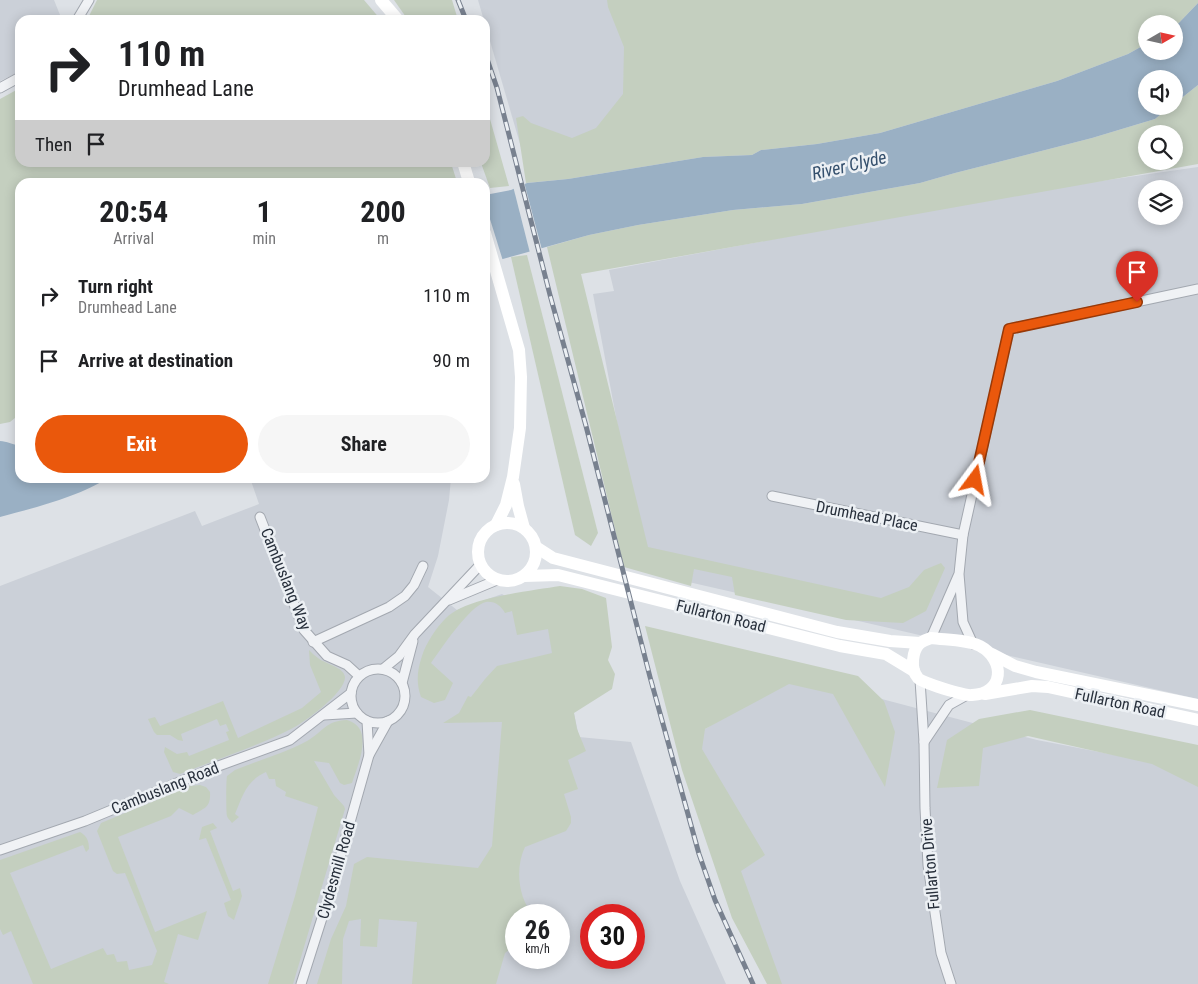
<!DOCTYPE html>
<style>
:root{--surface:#fff;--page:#f6f6f6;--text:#202124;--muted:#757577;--accent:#ea580c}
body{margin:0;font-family:"Roboto Condensed",sans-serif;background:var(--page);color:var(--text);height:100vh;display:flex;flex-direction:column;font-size:19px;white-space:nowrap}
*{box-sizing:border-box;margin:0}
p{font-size:16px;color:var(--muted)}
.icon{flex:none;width:28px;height:28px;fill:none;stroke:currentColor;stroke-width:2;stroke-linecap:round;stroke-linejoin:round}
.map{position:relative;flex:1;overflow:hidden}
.sheet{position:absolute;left:15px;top:178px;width:475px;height:305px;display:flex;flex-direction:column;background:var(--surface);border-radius:15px;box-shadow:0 2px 12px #0003}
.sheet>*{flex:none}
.banner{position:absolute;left:15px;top:15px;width:475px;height:152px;border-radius:15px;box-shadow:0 2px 12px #0003;background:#fff;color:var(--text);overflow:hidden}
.needle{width:32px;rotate:81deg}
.fabs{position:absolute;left:1138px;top:15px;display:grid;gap:10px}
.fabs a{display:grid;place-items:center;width:45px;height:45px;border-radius:50%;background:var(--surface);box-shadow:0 2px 12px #0003;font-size:25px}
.speed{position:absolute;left:505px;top:904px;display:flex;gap:10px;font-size:25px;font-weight:700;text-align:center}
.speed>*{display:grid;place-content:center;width:65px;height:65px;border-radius:50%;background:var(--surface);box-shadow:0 2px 12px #0003;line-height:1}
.speed small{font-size:12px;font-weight:400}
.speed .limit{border:8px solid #d22;background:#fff;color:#111}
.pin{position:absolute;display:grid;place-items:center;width:42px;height:42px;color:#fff;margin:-51px -21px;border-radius:50% 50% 50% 0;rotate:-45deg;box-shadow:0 0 5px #0007}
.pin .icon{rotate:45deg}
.me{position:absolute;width:55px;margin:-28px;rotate:13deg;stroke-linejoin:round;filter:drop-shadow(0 0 4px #0008)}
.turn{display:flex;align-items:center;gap:18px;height:105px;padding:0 20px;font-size:22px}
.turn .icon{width:65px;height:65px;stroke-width:2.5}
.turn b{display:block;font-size:35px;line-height:42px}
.then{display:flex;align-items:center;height:48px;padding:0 20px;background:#0003;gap:10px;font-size:19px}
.eta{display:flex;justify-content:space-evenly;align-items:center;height:85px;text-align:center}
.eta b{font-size:30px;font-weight:700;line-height:35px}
.button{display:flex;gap:10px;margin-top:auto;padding:10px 20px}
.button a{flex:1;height:58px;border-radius:30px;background:var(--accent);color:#fff;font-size:20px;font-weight:700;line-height:58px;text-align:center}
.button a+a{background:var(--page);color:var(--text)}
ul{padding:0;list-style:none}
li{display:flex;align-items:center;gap:15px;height:65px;padding:0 20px}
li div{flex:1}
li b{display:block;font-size:19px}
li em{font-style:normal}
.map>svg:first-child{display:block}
.built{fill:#cbd0d8;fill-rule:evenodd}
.green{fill:#c4cfbf;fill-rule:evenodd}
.water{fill:#9ab0c4}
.pier{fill:#dde1e6}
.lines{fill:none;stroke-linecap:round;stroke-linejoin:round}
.street-casing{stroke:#a3a8b0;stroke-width:11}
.street{stroke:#f0f2f5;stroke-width:9}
.secondary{stroke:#fff;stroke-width:12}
.rail-casing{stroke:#78818f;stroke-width:5}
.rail{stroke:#ecf0f4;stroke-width:3;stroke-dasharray:9;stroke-linecap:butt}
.route-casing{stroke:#983908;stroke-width:12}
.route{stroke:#ea580c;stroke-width:9}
.labels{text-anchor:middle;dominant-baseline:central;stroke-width:5;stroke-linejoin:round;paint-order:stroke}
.street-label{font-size:16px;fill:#28303c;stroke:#ecf0f4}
.water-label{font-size:18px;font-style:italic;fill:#35506d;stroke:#ecf0f4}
</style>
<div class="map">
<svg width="1198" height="984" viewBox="0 0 1198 984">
<rect width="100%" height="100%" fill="#dde1e6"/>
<g class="built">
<path d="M0,0H54L60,15L57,20H20V72L0,81Z"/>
<path d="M478,0H1187L1146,24L530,178Z"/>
<path d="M1198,167V699L645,572L593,294L614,291L609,270L1031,191ZM1146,189H1174V216H1146Z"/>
<path d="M250,478H451L449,500L438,556L428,587L457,610L502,594L522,607L555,624L579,737L631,742L680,881L726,984H0V586L195,511L202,526L259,504ZM516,915H559V958H516ZM591,915H634V958H591Z"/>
<path d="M791,675L1037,740L1198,771V984H778L683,743Z"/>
</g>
<g class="green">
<path d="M97,0H364L381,20H87Z"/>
<path d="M394,0H452L458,20H408Z"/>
<path d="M607,0H1198V3L1174,28V24H1146V44L1128,54L1057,81L880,133L817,144L761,150L752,155L703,157L568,179L526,183L516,118L523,116L531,123L572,138L596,128L623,94L624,47L608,7Z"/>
<path d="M1198,85V164L581,274L648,547L881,598L909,587L924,570L941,563L945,568L926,611L903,623L846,620L735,595L732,577L694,569L691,586L624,567L547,247L589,235L638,225L733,210L802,204L920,183L955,173L1092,138L1155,119L1171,106H1174V104ZM1146,134H1174V161H1146Z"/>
<path d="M20,88V162L451,163L457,182H20V414L10,422L0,424V99Z"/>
<path d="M485,100L486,105L509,186L490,188L481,163L485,162Z"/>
<path d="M527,255L598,533L591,546L575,535L511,257Z"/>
<path d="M560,586L582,589L606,598L612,647L608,660L615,674L612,689L574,713L577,729L586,751L568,760L578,789L564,794L571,817V823L566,831L525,847C515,868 518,897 533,915H516V945L505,953L496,984H412L417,922L379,919L377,947L360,946L361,919L349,921L343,939L342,984H317L331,939L346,906L354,864L367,857L478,868L492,846L502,722L443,723L459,713L468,696L471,697L485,679L497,666L552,653L548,629L517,635L512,611L505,613C501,606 495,601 486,602C470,605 441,649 431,663L453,683L445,700L434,703L421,697C416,683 417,671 422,656C426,643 436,628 446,618C467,597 531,591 560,586Z"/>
<path d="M645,626L858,676L884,701L895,732L885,787L833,694L789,684L705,729L702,749L765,855L741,871L782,984H767L732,918L682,770Z"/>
<path d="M309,650C312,653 315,656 318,658C325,664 344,667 345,677C346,692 304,723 291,729C257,746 221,758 185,772L180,774L173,772L164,752L165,747L177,754L187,752L189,756L229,740L226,732L229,731L226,724L220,726L217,719L181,734L183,741L178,740L170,735H157L154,732L148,719L155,717L160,726L223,701L238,738L302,708L321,692L310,665Z"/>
<path d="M1030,710L1198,745V787L1152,764L1028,736L983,748L979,786L937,788L947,740L979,719Z"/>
<path d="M347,720C375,728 358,764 352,783L344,785L340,783L329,763L314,761L334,795L344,806L345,809L293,984H268L295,896L318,807L285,796L286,792L276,786L275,779H269L266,772C246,781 243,795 235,814L239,817L232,823C230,820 228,819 227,816C226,812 226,781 227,776L235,770C259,760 285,753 307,741C324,731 325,721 347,720Z"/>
<path d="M200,785L206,787L210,792C211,808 204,808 193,815L179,808L171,816L118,837L155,932L207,911L198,940L178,934L164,982L169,984H33L11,931L3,935L0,929V860L80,832C87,836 89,841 89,849L86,852L83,845L10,873L51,969L103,948L107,955L114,954L117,962L127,961L129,970L152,965L157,951L125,873L117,874L113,871L97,831L101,823L190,786Z"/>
<path d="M213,823L217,828L210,831L233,891L240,888L242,896L234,920L228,916L224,903L231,900L206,838L199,840L202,827Z"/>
</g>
<g class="water">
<path d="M1198,3V85L1174,104V79H1146V106H1171L1155,119L1092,138L955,173L920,183L802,204L733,210L638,225L589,235L485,264V195L511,190L527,183L568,179L703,157L752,155L761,150L817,144L880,133L1057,81L1128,54L1146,44V51H1174V28Z"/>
<path d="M0,441C7,441 12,445 20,445V478H107C82,496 30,509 0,517Z"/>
</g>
<g class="pier">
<path d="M524,182L542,250L530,253L513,186Z"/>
<path d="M485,203L503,261L486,266L485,264Z"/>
</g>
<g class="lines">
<g class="street-casing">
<g id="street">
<path d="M77,20L89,0"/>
<path d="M0,88L20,77"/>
<path d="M772,496L963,535"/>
<path d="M260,517L304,630L327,656L347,665L359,676"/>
<path d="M449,600L497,580"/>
<path d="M931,638L958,576"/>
<path d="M313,642L389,607L405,596L414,585L423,566"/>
<path d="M973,644L963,622L959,574L963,535L1009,329L1198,289"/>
<path d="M383,669L399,656L415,634L480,565"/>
<circle cx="378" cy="696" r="27"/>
<path d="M920,680L924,742L925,808L928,865L941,953L951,984"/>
<path d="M402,683L413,641"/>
<path d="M324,715L357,713"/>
<path d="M367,721L369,755"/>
<path d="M924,742L949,705L967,695"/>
<path d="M0,850L85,821L213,768L290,740L351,693"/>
<path d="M301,984L330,893L369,755L388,721"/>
</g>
</g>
<use href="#street" class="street"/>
<g class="secondary">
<path d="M381,0L398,20"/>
<path d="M463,162L469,182"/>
<path d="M485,233L519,350L521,377L520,428L513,477L506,505L496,525"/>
<path d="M514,484L518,506L524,528"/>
<circle cx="507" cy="552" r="29"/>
<path d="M536,547L553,558L837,632L890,641L920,643"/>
<path d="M524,576L558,575L840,646L886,654L914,671"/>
<path d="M931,638C946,640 966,639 980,646C1006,660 1004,694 972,695C966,696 921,683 918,678C910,669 912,651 920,643C923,641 928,639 931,638Z"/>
<path d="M992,654L1015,666L1036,672L1198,705"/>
<path d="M985,694L1032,686L1048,687L1198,720"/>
</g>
<g class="rail-casing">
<g id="rail">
<path d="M458,0L466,20"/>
<path d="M485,53L497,88L550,295L586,426L650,677L699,854L715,900L753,984"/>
</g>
</g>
<use href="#rail" class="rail"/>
</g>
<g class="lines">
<g class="route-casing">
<path id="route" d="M975,480L1009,329L1137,302"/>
</g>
<use href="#route" class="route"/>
</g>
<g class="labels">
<g class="street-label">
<text transform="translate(867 516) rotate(11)">Drumhead Place</text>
<text transform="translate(286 579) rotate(68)">Cambuslang Way</text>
<text transform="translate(721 616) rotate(14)">Fullarton Road</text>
<text transform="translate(1120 703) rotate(12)">Fullarton Road</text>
<text transform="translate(165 788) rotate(-22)">Cambuslang Road</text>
<text transform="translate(930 864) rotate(-95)">Fullarton Drive</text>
<text transform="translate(336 870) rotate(-74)">Clydesmill Road</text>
</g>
<g class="water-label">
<text transform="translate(849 165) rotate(-13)">River Clyde</text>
</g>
</g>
</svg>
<div class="fabs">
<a><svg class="needle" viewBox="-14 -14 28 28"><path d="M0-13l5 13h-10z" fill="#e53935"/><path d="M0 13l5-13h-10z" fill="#757577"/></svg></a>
<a><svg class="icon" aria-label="sound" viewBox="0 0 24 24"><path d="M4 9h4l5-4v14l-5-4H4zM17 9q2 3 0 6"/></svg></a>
<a><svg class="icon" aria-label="search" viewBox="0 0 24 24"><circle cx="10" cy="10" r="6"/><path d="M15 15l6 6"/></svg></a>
<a><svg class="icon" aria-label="layers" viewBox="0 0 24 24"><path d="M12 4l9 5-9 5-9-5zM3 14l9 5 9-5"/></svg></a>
</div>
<div class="speed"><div>26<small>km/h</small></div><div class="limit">30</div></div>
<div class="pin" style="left:1137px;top:302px;background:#d93025"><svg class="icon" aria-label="arrive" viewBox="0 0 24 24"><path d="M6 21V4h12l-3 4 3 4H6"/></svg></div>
<svg class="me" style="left:975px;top:480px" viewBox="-20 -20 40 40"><path d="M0-17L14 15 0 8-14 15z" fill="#ea580c" stroke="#fff" stroke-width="4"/></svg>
<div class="banner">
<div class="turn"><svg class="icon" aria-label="right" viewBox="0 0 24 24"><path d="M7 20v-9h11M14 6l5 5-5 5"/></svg><div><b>110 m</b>Drumhead Lane</div></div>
<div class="then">Then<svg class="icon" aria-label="arrive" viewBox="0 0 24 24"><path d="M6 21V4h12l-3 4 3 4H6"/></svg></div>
</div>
<section class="sheet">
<div class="eta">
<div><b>20:54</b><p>Arrival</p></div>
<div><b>1</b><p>min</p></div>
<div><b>200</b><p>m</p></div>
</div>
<ul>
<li><svg class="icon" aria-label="right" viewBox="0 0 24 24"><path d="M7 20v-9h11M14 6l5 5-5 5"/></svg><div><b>Turn right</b><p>Drumhead Lane</p></div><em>110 m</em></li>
<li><svg class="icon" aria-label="arrive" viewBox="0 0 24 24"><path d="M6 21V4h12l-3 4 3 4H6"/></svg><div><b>Arrive at destination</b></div><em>90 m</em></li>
</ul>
<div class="button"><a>Exit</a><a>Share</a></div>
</section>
</div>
